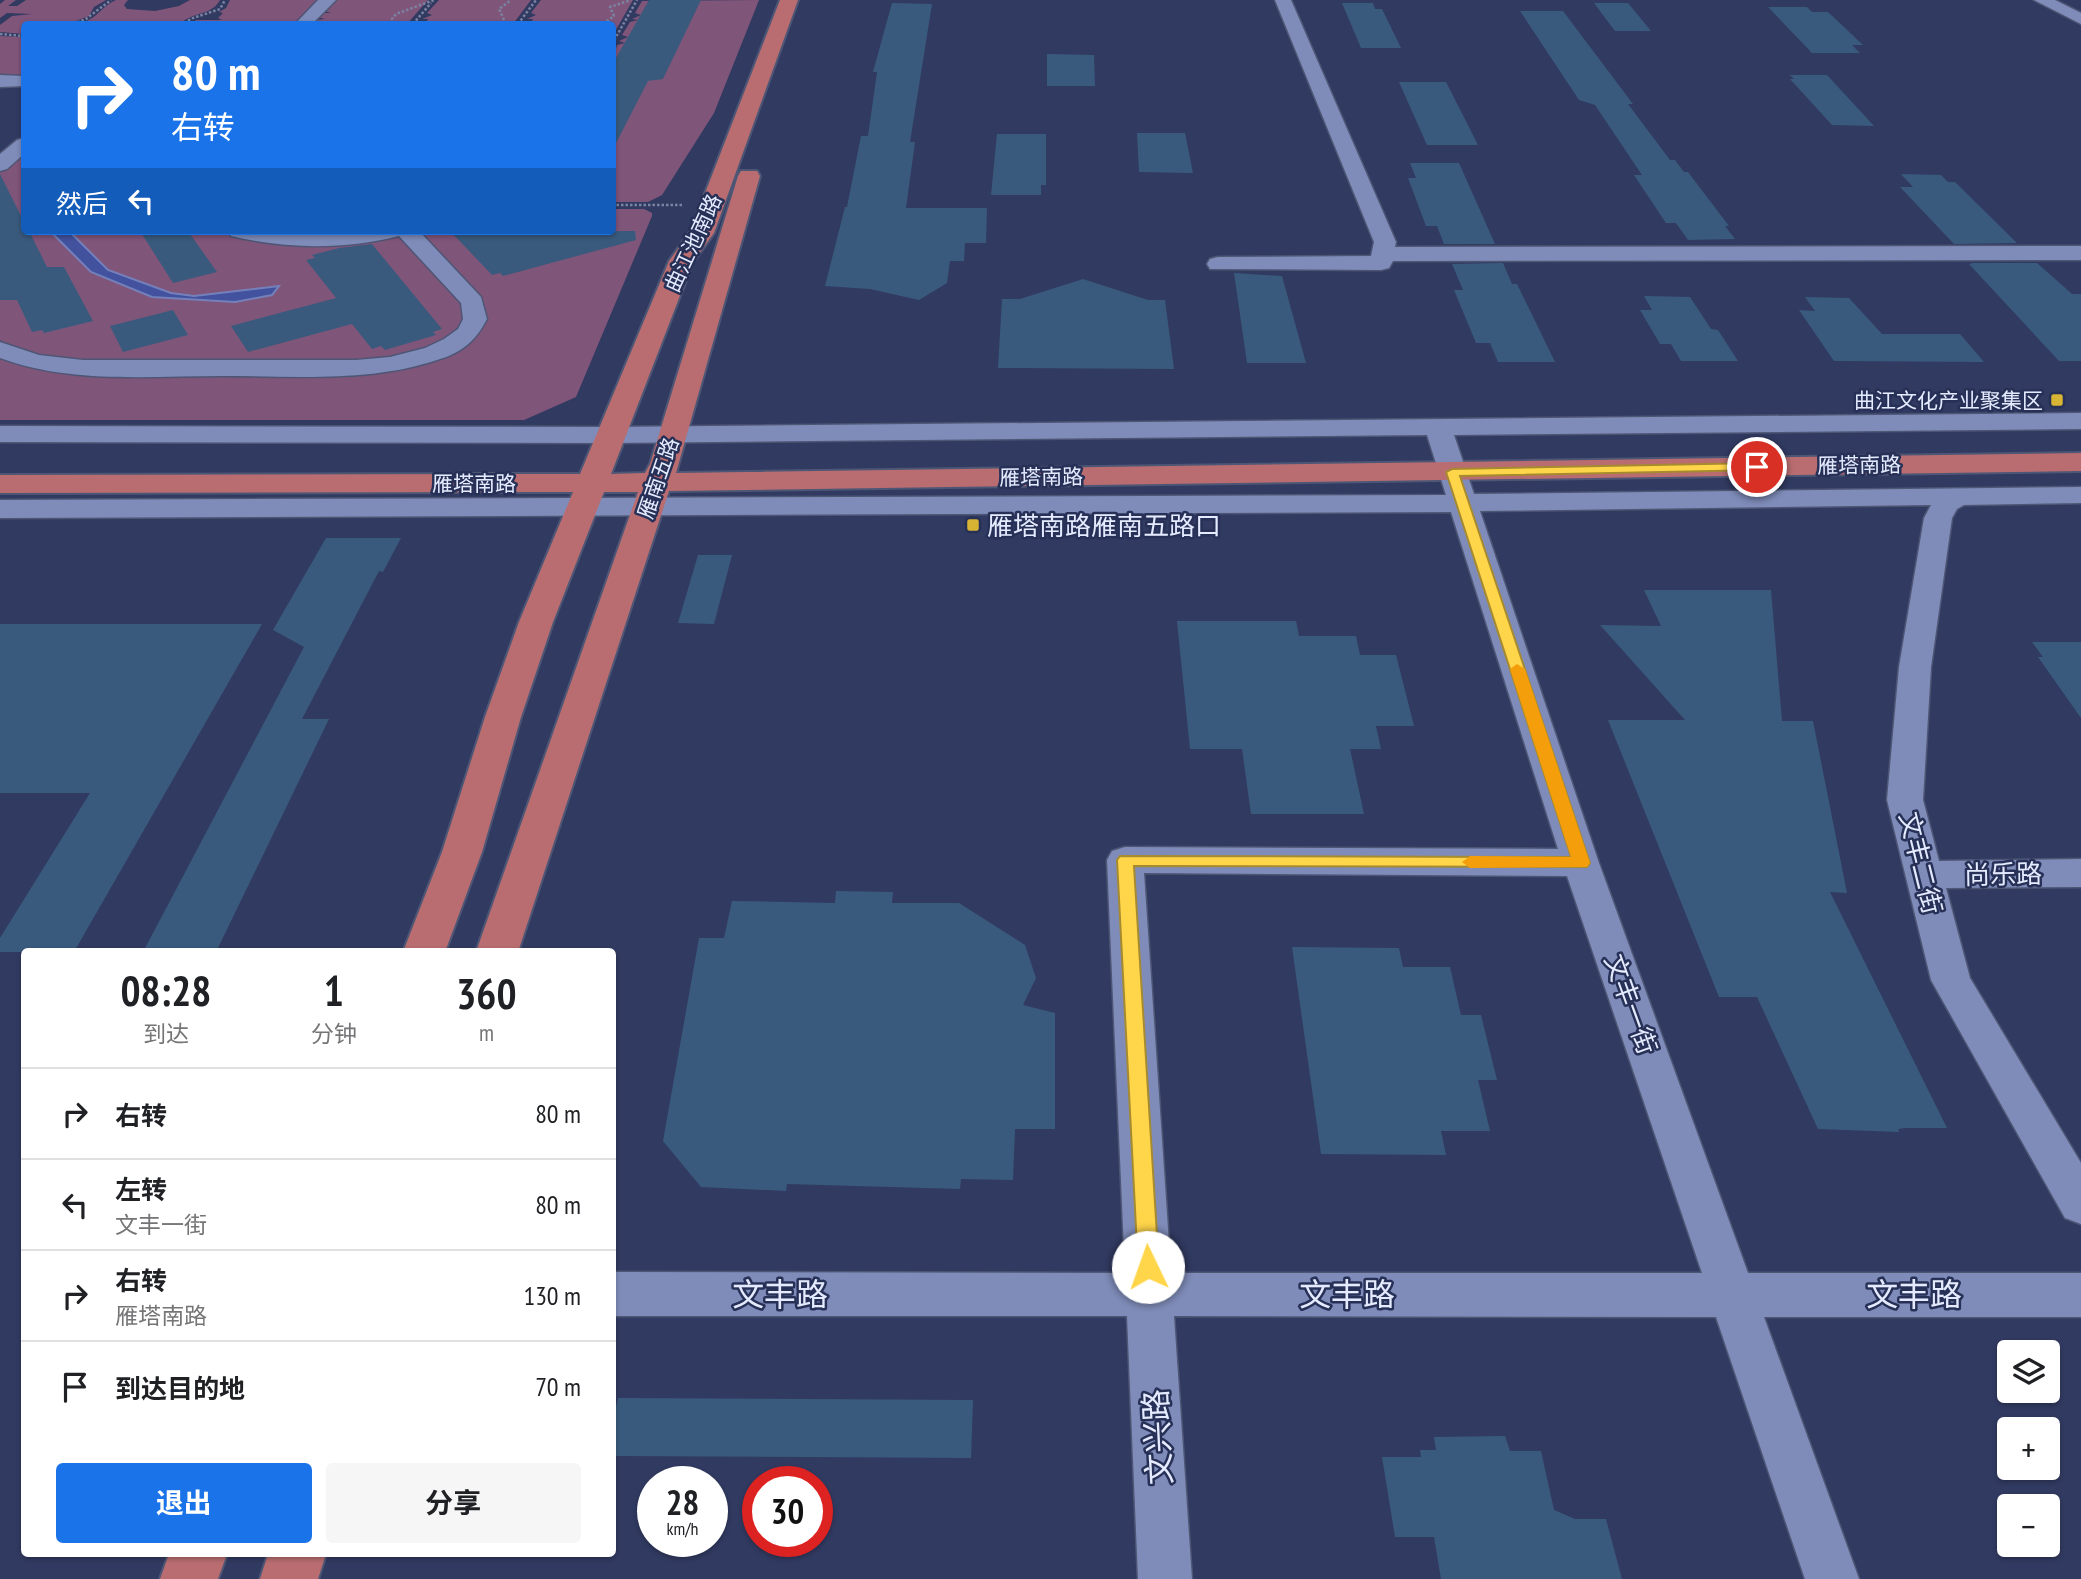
<!DOCTYPE html>
<html lang="zh">
<meta charset="utf-8">
<style>
:root{--surface:#fff;--page:#f6f6f6;--text:#202124;--muted:#757577;--line:#e0e0e0;--accent:#1a73e8}
body{margin:0;font-family:"PT Sans Narrow","Noto Sans SC",sans-serif;background:var(--page);color:var(--text);height:100vh;display:flex;flex-direction:column;font-size:26px;white-space:nowrap}
*{box-sizing:border-box;margin:0}
p{font-size:23px;color:var(--muted)}
.icon{flex:none;width:38px;height:38px;fill:none;stroke:currentColor;stroke-width:2;stroke-linecap:round;stroke-linejoin:round}
.map{position:relative;flex:1;overflow:hidden}
.drawer{position:absolute;left:21px;top:948px;width:595px;height:609px;display:flex;flex-direction:column;background:var(--surface);border-radius:7px;box-shadow:0 2px 5px #0004}
.drawer>*{flex:none}
.guide{position:absolute;left:21px;top:21px;width:595px;height:214px;border-radius:7px;box-shadow:0 2px 5px #0004;background:#1a73e8;color:#fff;overflow:hidden}
.buttons{position:absolute;left:1997px;top:1340px;display:grid;gap:14px}
.buttons a{display:grid;place-items:center;width:63px;height:63px;border-radius:7px;background:var(--surface);box-shadow:0 2px 5px #0004;font-size:35px}
.speed{position:absolute;left:637px;top:1466px;display:flex;gap:14px;font-size:35px;font-weight:700;text-align:center}
.speed>*{display:grid;place-content:center;width:91px;height:91px;border-radius:50%;background:var(--surface);box-shadow:0 2px 5px #0004;line-height:1}
.speed small{font-size:18px;font-weight:400}
.speed .limit{border:10px solid #d22;background:#fff;color:#111}
.pin{position:absolute;display:grid;place-items:center;width:60px;height:60px;color:#fff;margin:-30px;border:4px solid #fff;border-radius:50%;box-shadow:0 2px 7px #0007}
.me{position:absolute;width:77px;margin:-38px;rotate:357deg;stroke-linejoin:round;filter:drop-shadow(0 0 5px #0008)}
.turn{display:flex;align-items:center;gap:24px;height:147px;padding:0 35px;font-size:32px}
.turn .icon{width:91px;height:91px;stroke-width:2.5}
.turn b{display:block;font-size:49px;line-height:60px}
.then{display:flex;align-items:center;height:66px;padding:0 35px;background:#0003;gap:14px;font-size:26px}
.eta{display:flex;justify-content:space-evenly;align-items:center;height:119px;text-align:center}
.eta b{font-size:42px;font-weight:700;line-height:49px}
.action{display:flex;gap:14px;margin-top:auto;padding:14px 35px}
.action a{flex:1;height:80px;border-radius:7px;background:var(--accent);color:#fff;font-size:28px;font-weight:700;line-height:80px;text-align:center}
.action a+a{background:var(--page);color:var(--text)}
ul{padding:0;list-style:none}
li{display:flex;align-items:center;gap:21px;height:91px;padding:0 35px;border-top:2px solid var(--line)}
li div{flex:1}
li b{display:block;font-size:26px}
li em{font-style:normal}
.map>svg:first-child{display:block}
.green{fill:#80557a}
.water{fill:#43529e;stroke:#7480bb;stroke-width:2}
.building{fill:#3a5a7d}
.lines{fill:none;stroke-linecap:round;stroke-linejoin:round}
.minor-casing{stroke:#4e5675;stroke-width:3}
.major-casing{stroke:#4e5675;stroke-width:4}
.path{stroke:#7b83a2;stroke-width:2.5;stroke-dasharray:2.5 2;stroke-linecap:butt}
.minor{fill:#7f8cb9;fill-rule:evenodd}
.major{fill:#b96d71;fill-rule:evenodd}
.route{fill:#ffd54a;stroke:#a68a30;stroke-width:2}
.slow{fill:#f59e0b}
.poi-dot{fill:#d8b434;stroke:#273056;stroke-width:2.5}
.labels{text-anchor:middle;dominant-baseline:central;stroke-width:5;stroke-linejoin:round;paint-order:stroke}
.far-street-label{font-size:21px;fill:#e5ebff;stroke:#273056}
.far-poi-label{font-size:21px;fill:#e5ebff;stroke:#273056;text-anchor:end}
.poi-label{font-size:26px;fill:#e5ebff;stroke:#273056;text-anchor:start}
.street-label{font-size:26px;fill:#e5ebff;stroke:#273056}
.near-street-label{font-size:32px;fill:#e5ebff;stroke:#273056}
</style>
<div class="map">
<svg width="2081" height="1579" viewBox="0 0 2081 1579">
<rect width="100%" height="100%" fill="#313a61"/>
<g class="green">
<path d="M5,0H16L8,6H17L26,0H106L94,7L89,16L68,24H24V34L0,32V25L12,16L32,14L7,13L0,18V4Z"/>
<path d="M116,0H128L124,5L127,9L155,11L179,6L190,0H220C210,17 193,11 180,24H79C99,18 99,8 116,0Z"/>
<path d="M230,0H321L296,24H192L196,20H222L218,18L223,13L219,12L226,8Z"/>
<path d="M334,0H428L407,24H309L314,20L325,19L317,17L321,13H331L324,11Z"/>
<path d="M439,0H531L513,24H417L427,21L428,19H422L432,15L427,13Z"/>
<path d="M541,0H633L613,35L612,24H523L532,21L533,19H527L536,15L531,13Z"/>
<path d="M759,0L714,113L662,195L648,202H613L612,61L615,60H613L617,45L625,43L619,41L628,37L622,35L630,22L638,20L632,19L641,15L635,13L642,1Z"/>
<path d="M0,36L24,37V79H0Z"/>
<path d="M24,150V231H223L241,237H396L403,239L462,302L464,324L446,342L386,362L55,360L14,349L0,340V171Z"/>
<path d="M613,209H644L652,213V216L576,397L524,420H0V358L28,366L403,368L484,317L481,300L424,238L423,231H612Z"/>
</g>
<path class="water" d="M50,231H69L108,270L171,293L194,296L279,286L272,295L235,302L152,297L91,272Z"/>
<g class="building">
<path d="M649,0H701L663,79L648,81L612,151V65Z"/>
<path d="M892,3L932,4L910,142H915L906,208H987L986,243H965L964,261H950L947,283L919,300L870,289L825,286L845,207H847L861,136H868L877,72H873Z"/>
<path d="M1342,3H1373L1375,9H1382L1401,48H1361Z"/>
<path d="M1594,3H1628L1651,31H1615Z"/>
<path d="M1768,7H1807L1812,12H1828L1863,45H1852L1860,53H1812Z"/>
<path d="M1520,11H1563L1633,104H1628L1670,160H1675L1684,172H1688L1729,226H1725L1735,239L1688,240L1676,223H1666L1634,175H1642L1595,105L1579,100Z"/>
<path d="M1047,54L1094,55L1095,86H1047Z"/>
<path d="M1790,75H1827L1874,126L1832,125L1790,79H1794Z"/>
<path d="M1399,82H1446L1478,145H1427Z"/>
<path d="M1137,133H1185L1193,173L1139,172Z"/>
<path d="M997,134H1046V185H1041V195H991Z"/>
<path d="M1410,163H1459L1495,244H1444L1437,226H1426L1408,178H1416Z"/>
<path d="M0,174L24,222V231H29L47,267H64L93,321L44,333L42,330L32,332L17,300H0Z"/>
<path d="M1901,174L1941,175L1948,182H1955L2017,243L1954,244L1900,187H1913Z"/>
<path d="M140,231H188L217,272L173,283Z"/>
<path d="M450,231H635L636,240L503,276L500,273L492,275Z"/>
<path d="M372,244L442,329L433,332L436,335L385,350L381,346L372,349L352,324L248,352L231,326L336,298L306,260L315,258L312,255L339,248Z"/>
<path d="M1503,263L1512,284H1517L1555,362H1498L1490,343H1476L1454,290H1463L1452,264Z"/>
<path d="M1973,263H2037L2072,294H2081V361H2059L1969,264Z"/>
<path d="M1234,273L1282,276L1306,363H1247Z"/>
<path d="M1083,279L1148,300H1165L1174,369L998,368L1002,299H1020Z"/>
<path d="M1644,296L1690,297L1711,329L1718,330L1738,361H1681L1671,344H1660L1640,310H1652Z"/>
<path d="M1805,297L1849,298L1882,334H1960L1984,362L1834,361L1799,310L1815,311Z"/>
<path d="M173,310L188,335L123,352L110,326Z"/>
<path d="M326,538H401L383,572L379,571L302,719H329L216,952H143L304,647L273,630Z"/>
<path d="M698,555H732L714,624L678,623Z"/>
<path d="M1644,590H1771L1782,721H1813L1847,893L1830,892L1947,1128H1905L1898,1129L1899,1132L1818,1129L1757,997H1719L1608,720H1685L1600,625L1661,626Z"/>
<path d="M1177,621H1296L1299,636H1356L1360,655H1396L1414,726H1376L1381,749H1350L1364,814H1251L1242,749H1190Z"/>
<path d="M0,624H262L74,952H0V938L90,793H0Z"/>
<path d="M2032,642H2081V718L2038,657H2043Z"/>
<path d="M836,891L893,892L892,903H959L1025,945L1036,978L1023,1005L1055,1013V1129H1015L1013,1180L961,1179L960,1189L787,1184L786,1191L701,1187L663,1141L699,938H724L732,901L835,903Z"/>
<path d="M1292,947L1399,948L1403,967H1450L1461,1015H1481L1497,1080H1478L1490,1131H1441L1446,1155L1321,1154Z"/>
<path d="M618,1398L973,1400L971,1458L612,1456V1424Z"/>
<path d="M1505,1436L1510,1451H1541L1554,1510L1575,1519H1606L1622,1579H1441L1434,1537H1395L1382,1457H1421L1420,1450H1436L1434,1437Z"/>
</g>
<g class="lines">
<g class="minor-casing">
<g id="minor">
<path d="M318,0H336L312,24H295Z"/>
<path d="M1275,0H1291L1396,242L1395,247L2081,246V260L1393,261L1389,268L1381,270L1210,269L1207,264L1210,259L1218,257L1371,256L1374,242Z"/>
<path d="M2034,0H2055L2081,13V24Z"/>
<path d="M0,75L24,76V86L0,87Z"/>
<path d="M24,138V154L7,169L0,171V154L17,140Z"/>
<path d="M228,231L316,233L419,231L481,297L487,319C476,340 463,352 440,359C371,383 295,376 222,376C148,376 70,384 0,358V342L39,355L83,360H356L390,357L425,348L444,339L458,329L463,319L461,303L399,236C343,250 287,249 231,236Z"/>
<path d="M2081,413V429L1454,435L1474,494L2081,487V503L1964,505L1957,509L1952,518L1931,667L1923,800L1939,861L2081,859V887L1946,888L1970,978L2081,1163V1224L2065,1218L1931,980L1887,800L1899,667L1924,518L1931,505L1480,511L1599,863L1748,1273H2081V1317H1764L1859,1579H1805L1716,1317L1174,1316L1192,1579H1138L1127,1316H612V1272L1125,1273L1107,860L1112,851L1125,847L1558,849L1451,512L0,518V500L1446,495L1427,435L611,443L0,442V426L611,427ZM1144,873L1567,876L1702,1273H1171Z"/>
</g>
</g>
<g class="major-casing">
<g id="major">
<path d="M780,0H798L714,233L693,262L611,474L645,473L650,464L738,176L741,171H757L760,176L676,473L2081,453V471L669,491L518,952H476L638,492H604L553,622L521,717L482,852L445,952H403L442,852L485,717L519,622L573,492L0,493V475L580,474L669,261L690,232Z"/>
<path d="M169,1554H227L218,1579H160Z"/>
<path d="M268,1554H326L318,1579H260Z"/>
</g>
</g>
<g class="path">
<path d="M73,24L86,19L111,0"/>
<path d="M185,24L190,19L220,9L225,0"/>
<path d="M394,24L392,19L396,14L434,0"/>
<path d="M413,24L431,3"/>
<path d="M506,24L499,9L511,0"/>
<path d="M518,24L536,0"/>
<path d="M603,24L614,16L610,7L631,0"/>
<path d="M0,34L24,36"/>
<path d="M612,44L637,0"/>
<path d="M612,205H682"/>
</g>
<use href="#minor" class="minor"/>
<use href="#major" class="major"/>
</g>
<path class="route" d="M1757,463L1762,464V470L1460,476L1590,863L1587,867L1134,866L1159,1267L1156,1274L1148,1277L1141,1274L1138,1267L1117,860L1120,856L1571,857L1446,472L1452,469Z"/>
<path class="slow" d="M1517,664L1525,669L1590,863L1587,867L1470,868L1462,862L1470,856L1571,857L1510,669Z"/>
<g class="poi-dot">
<rect x="2050" y="393" width="14" height="14" rx="3.5"/>
<rect x="966" y="518" width="14" height="14" rx="3.5"/>
</g>
<g class="labels">
<g class="far-street-label">
<text transform="translate(693 243) rotate(-65)">曲江池南路</text>
<text transform="translate(1859 465) rotate(-1)">雁塔南路</text>
<text transform="translate(1041 477) rotate(-1)">雁塔南路</text>
<text transform="translate(658 478) rotate(-71)">雁南五路</text>
<text x="474" y="483">雁塔南路</text>
</g>
<g class="far-poi-label">
<text x="2043" y="400">曲江文化产业聚集区</text>
</g>
<g class="poi-label">
<text x="987" y="525">雁塔南路雁南五路口</text>
</g>
<g class="street-label">
<text transform="translate(1921 863) rotate(76)">文丰二街</text>
<text transform="translate(2003 874) rotate(-1)">尚乐路</text>
<text transform="translate(1631 1004) rotate(70)">文丰一街</text>
</g>
<g class="near-street-label">
<text x="780" y="1294">文丰路</text>
<text x="1347" y="1294">文丰路</text>
<text x="1914" y="1294">文丰路</text>
<text transform="translate(1157 1437) rotate(-93)">文兴路</text>
</g>
</g>
</svg>
<div class="buttons">
<a><svg class="icon" aria-label="layers" viewBox="0 0 24 24"><path d="M12 4l9 5-9 5-9-5zM3 14l9 5 9-5"/></svg></a>
<a>+</a>
<a>−</a>
</div>
<div class="speed"><div>28<small>km/h</small></div><div class="limit">30</div></div>
<div class="pin" style="left:1757px;top:467px;background:#d93025"><svg class="icon" aria-label="arrive" viewBox="0 0 24 24"><path d="M6 21V4h12l-3 4 3 4H6"/></svg></div>
<svg class="me" style="left:1148px;top:1267px" viewBox="-20 -20 40 40"><circle r="19" fill="#fff"/><path d="M0-13L10 11 0 6-10 11z" fill="#ffd54a"/></svg>
<div class="guide">
<div class="turn"><svg class="icon" aria-label="right" viewBox="0 0 24 24"><path d="M7 20v-9h11M14 6l5 5-5 5"/></svg><div><b>80 m</b>右转</div></div>
<div class="then">然后<svg class="icon" aria-label="left" viewBox="0 0 24 24"><path d="M17 20v-9H6M10 6l-5 5 5 5"/></svg></div>
</div>
<section class="drawer">
<div class="eta">
<div><b>08:28</b><p>到达</p></div>
<div><b>1</b><p>分钟</p></div>
<div><b>360</b><p>m</p></div>
</div>
<ul>
<li><svg class="icon" aria-label="right" viewBox="0 0 24 24"><path d="M7 20v-9h11M14 6l5 5-5 5"/></svg><div><b>右转</b></div><em>80 m</em></li>
<li><svg class="icon" aria-label="left" viewBox="0 0 24 24"><path d="M17 20v-9H6M10 6l-5 5 5 5"/></svg><div><b>左转</b><p>文丰一街</p></div><em>80 m</em></li>
<li><svg class="icon" aria-label="right" viewBox="0 0 24 24"><path d="M7 20v-9h11M14 6l5 5-5 5"/></svg><div><b>右转</b><p>雁塔南路</p></div><em>130 m</em></li>
<li><svg class="icon" aria-label="arrive" viewBox="0 0 24 24"><path d="M6 21V4h12l-3 4 3 4H6"/></svg><div><b>到达目的地</b></div><em>70 m</em></li>
</ul>
<div class="action"><a>退出</a><a>分享</a></div>
</section>
</div>
